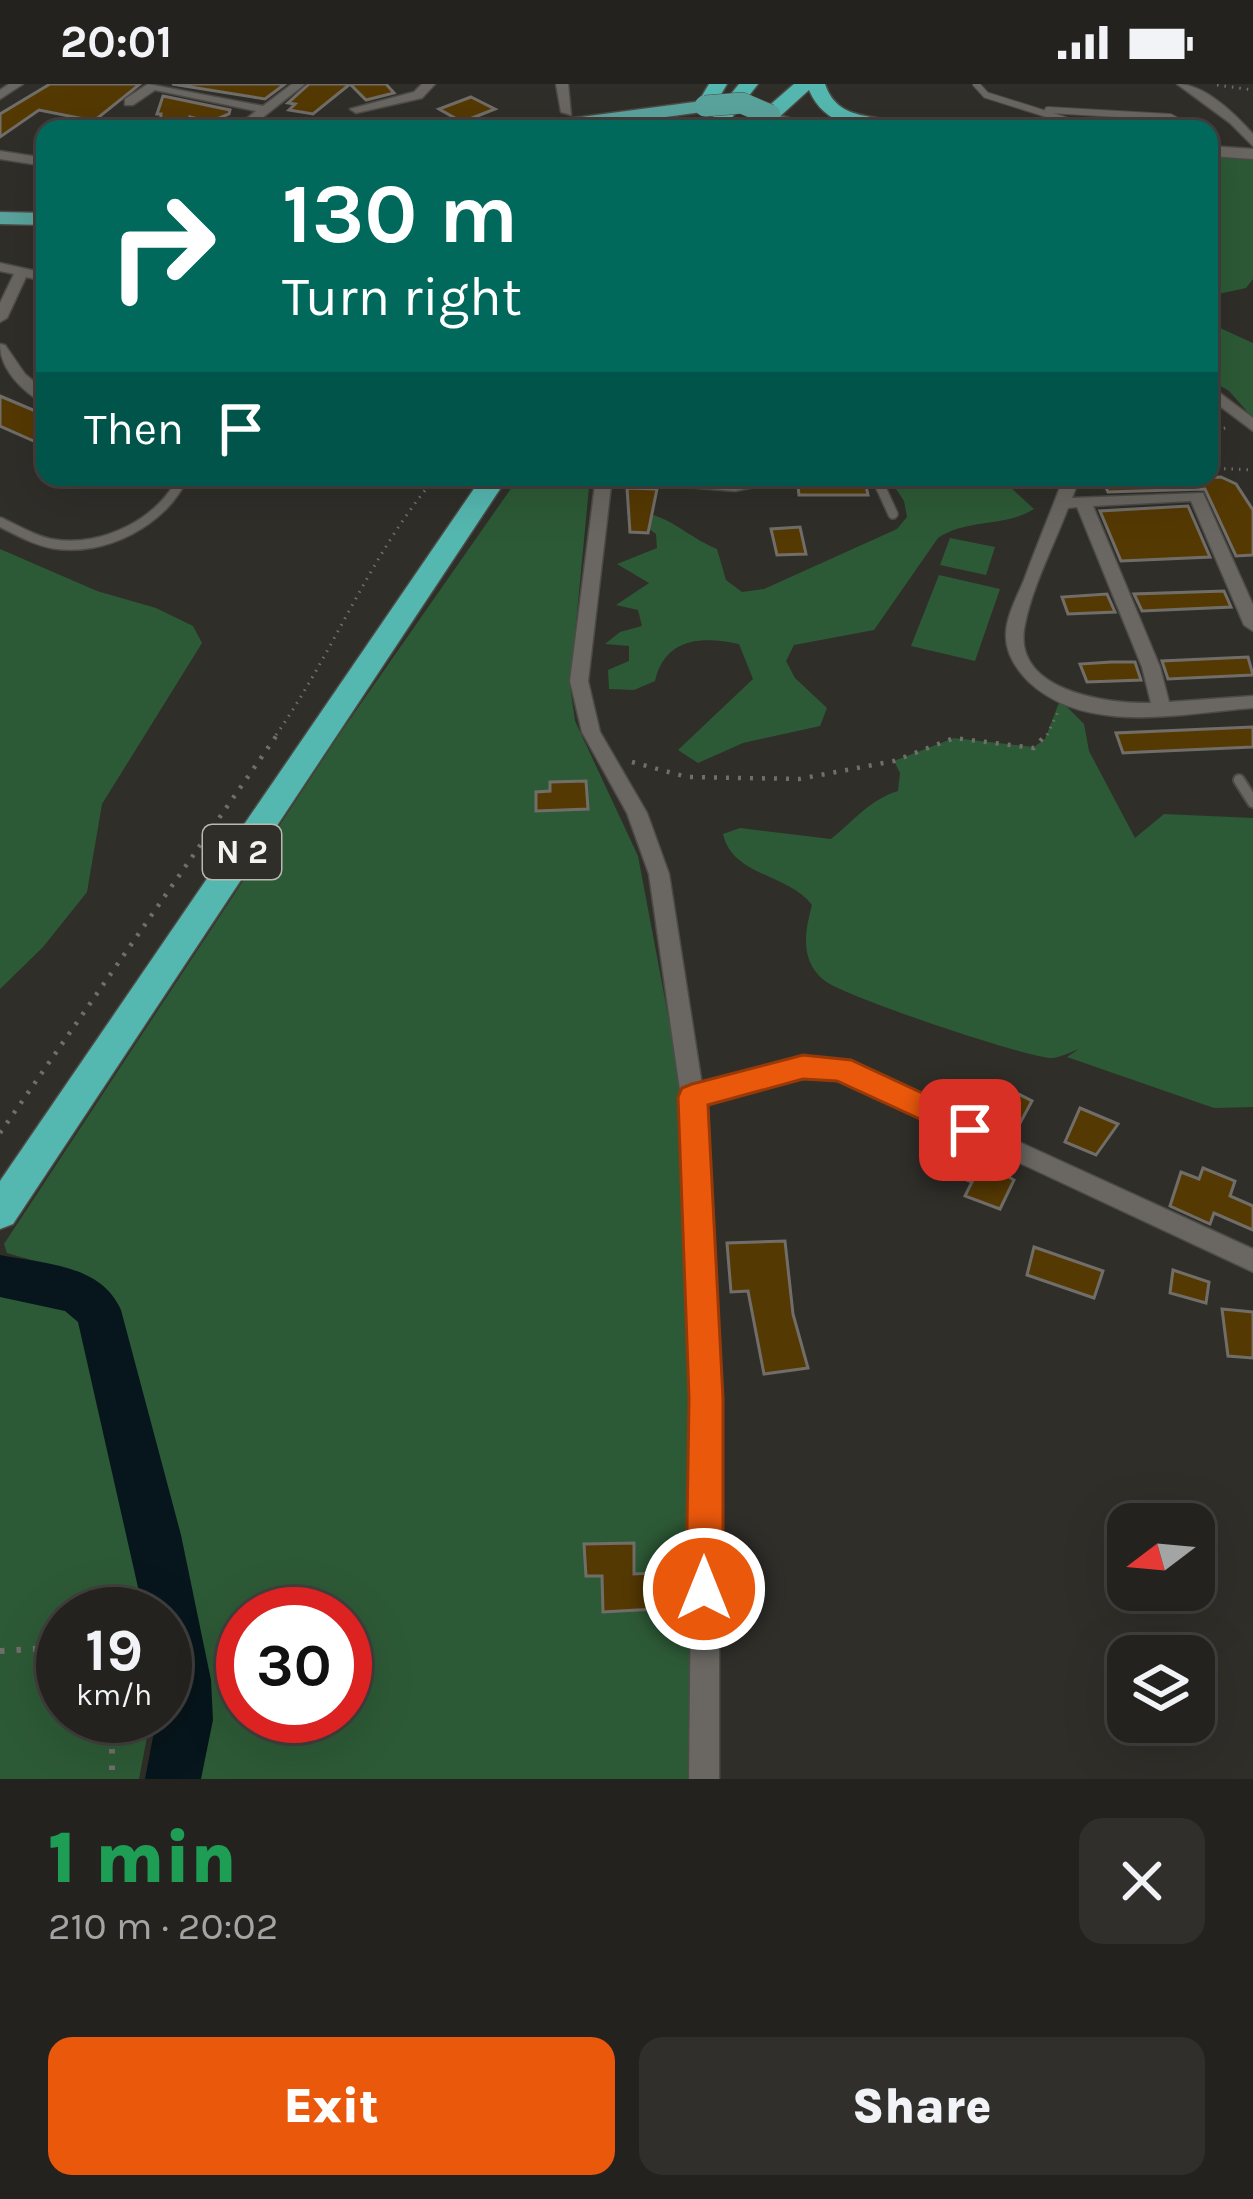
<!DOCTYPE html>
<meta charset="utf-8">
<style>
:root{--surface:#24221f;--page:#302f2c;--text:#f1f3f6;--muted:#a3a4a4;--line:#413f3d;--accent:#ea580c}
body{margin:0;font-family:Karla,sans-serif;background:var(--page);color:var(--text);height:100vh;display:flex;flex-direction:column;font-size:45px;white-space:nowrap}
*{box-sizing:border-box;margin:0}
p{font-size:39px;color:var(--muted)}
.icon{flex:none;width:66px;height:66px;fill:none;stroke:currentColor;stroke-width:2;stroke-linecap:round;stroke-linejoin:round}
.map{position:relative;height:1695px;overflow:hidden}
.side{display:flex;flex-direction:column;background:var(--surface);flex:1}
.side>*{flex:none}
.top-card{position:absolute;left:36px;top:36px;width:1182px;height:366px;border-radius:24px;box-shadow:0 12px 48px #0002,0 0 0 3px var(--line);background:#00695c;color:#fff;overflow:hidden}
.needle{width:78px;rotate:254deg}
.tools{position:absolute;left:1107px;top:1419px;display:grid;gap:24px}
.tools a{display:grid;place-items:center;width:108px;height:108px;border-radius:24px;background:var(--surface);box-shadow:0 12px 48px #0002,0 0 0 3px var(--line);font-size:60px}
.speed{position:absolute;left:36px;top:1503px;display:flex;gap:24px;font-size:60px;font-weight:700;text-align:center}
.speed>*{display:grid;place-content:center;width:156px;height:156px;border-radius:50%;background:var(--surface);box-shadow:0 12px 48px #0002,0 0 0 3px var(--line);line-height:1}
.speed small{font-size:30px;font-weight:400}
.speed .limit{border:18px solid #d22;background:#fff;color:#111}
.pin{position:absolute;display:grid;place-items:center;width:102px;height:102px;color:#fff;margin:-51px;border-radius:24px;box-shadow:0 6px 18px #0006}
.me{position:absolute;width:132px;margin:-66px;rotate:0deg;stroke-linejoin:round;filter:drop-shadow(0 0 9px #0008)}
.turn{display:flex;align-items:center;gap:42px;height:252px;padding:0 48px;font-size:54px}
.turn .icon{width:156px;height:156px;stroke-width:2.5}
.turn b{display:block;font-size:84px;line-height:102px}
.then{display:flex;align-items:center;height:114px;padding:0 48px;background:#0003;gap:24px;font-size:45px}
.round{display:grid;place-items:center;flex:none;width:126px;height:126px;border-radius:24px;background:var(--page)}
.overview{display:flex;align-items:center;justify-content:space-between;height:204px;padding:0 48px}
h1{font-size:72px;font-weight:800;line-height:90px;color:#1e9e55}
.primary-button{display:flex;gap:24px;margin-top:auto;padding:24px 48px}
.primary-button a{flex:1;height:138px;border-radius:24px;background:var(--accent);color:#fff;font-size:48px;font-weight:800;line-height:138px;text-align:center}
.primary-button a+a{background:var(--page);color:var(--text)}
.status{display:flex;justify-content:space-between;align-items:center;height:84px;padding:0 60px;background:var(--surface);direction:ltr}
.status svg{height:33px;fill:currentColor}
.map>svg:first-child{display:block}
.green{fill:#2d5a36;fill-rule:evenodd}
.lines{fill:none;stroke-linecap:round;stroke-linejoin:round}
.river{fill:#07161c;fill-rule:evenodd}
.building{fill:#553903;stroke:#716e69;stroke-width:3}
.service-far2-casing{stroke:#4d4b47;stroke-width:8}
.service-far1-casing{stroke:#4d4b47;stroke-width:12}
.service-casing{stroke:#4d4b47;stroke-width:14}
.minor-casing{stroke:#4d4b47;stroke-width:3}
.tertiary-casing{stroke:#4d4b47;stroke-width:3}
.primary-casing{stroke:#4d4b47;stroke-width:3}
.trunk-casing{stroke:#4d4b47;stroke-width:3}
.path-far2{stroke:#716f6b;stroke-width:3;stroke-dasharray:1.5 6;stroke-linecap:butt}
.path-far1{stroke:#716f6b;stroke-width:4.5;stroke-dasharray:3 9;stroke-linecap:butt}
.path{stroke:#716f6b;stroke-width:6;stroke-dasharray:4.5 12;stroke-linecap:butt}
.service-far2{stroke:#6a6762;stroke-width:6}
.service-far1{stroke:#6a6762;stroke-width:9}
.service{stroke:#6a6762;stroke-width:10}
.minor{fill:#6a6762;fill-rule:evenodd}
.tertiary{fill:#6a6762;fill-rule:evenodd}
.primary{fill:#5aa49d;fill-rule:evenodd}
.trunk{fill:#55b8b0;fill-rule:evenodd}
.primary-bridge-casing{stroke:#4d4b47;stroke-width:22;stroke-linecap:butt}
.primary-bridge{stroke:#5aa49d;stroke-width:21}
.route{fill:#ea580c;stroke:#983908;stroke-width:3}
.labels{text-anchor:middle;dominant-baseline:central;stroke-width:12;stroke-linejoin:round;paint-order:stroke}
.shield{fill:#302e29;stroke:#bab8b4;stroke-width:3}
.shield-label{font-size:33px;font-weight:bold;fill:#f5f3f0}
</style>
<div class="status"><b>20:01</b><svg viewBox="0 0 49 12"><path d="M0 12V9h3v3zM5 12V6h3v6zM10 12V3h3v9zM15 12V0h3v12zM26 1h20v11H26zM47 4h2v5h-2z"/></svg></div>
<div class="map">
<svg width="1253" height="1695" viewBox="0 0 1253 1695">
<rect width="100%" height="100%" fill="#302e29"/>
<g class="green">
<path d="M1209,72L1253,75V195L1246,204L1209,212Z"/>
<path d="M1209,239L1253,259V334L1229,307L1209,295Z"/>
<path d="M519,393H590L570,602L575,637L638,772L680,995L691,1274L695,1695H197C226,1549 156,1373 118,1231C94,1186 53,1183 7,1169L4,1160L341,648ZM243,1530H345V1632H243Z"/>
<path d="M888,393H999L1034,425C1004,444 968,434 938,454L874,546L794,561L786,577L795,594L827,624L820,642L743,659L698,679L678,666L753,595L739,560C701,552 665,554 655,597L634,606L609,605L608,586L629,577V562L605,560L620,548L642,542L638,526L616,521L649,499L617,480L657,464L656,450L626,428C665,425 683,451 717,465L726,496L742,508L764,505L897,445L907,433L904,417Z"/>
<path d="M950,454L995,463L986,491L940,481Z"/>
<path d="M0,465L97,507L156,524L193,542L202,559L102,720L87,808L43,863L0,905Z"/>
<path d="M939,491L1000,505L975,577L911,562Z"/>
<path d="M1060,616L1084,640L1089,667L1135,754L1164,730L1253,734V1023L1214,1024L1067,973L1079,965C1071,968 1061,973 1053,974C1032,976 844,912 825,897C799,877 805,847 812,821C788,789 733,793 723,750L740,744L831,755C855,736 869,716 898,707L900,689L894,677L954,654L1034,663L1045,655Z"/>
<path d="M10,1211C28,1216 58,1218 72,1229C107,1254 146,1481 148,1530H63V1632H151L139,1695H0V1212Z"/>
</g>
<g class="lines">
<path class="river" d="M0,1171C44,1180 101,1180 121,1226L181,1451L211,1596L213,1636L201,1695H145L157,1632H165V1530H144L78,1238L65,1227L0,1213Z"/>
</g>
<g class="building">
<path d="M50,0H140L94,37L39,26L0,53V30Z"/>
<path d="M172,0H285L265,15Z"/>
<path d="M309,0H386L394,9L366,16L350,0L313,30L289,26L295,20L288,19Z"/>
<path d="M163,12L230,26L229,30L210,38L190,33V44L160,45L161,30H157Z"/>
<path d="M471,13L495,25L462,38L439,25Z"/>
<path d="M0,312L45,331V362L0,342Z"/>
<path d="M797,393H864L868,411H799Z"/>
<path d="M1221,393L1236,400L1253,426V471L1236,472L1205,405L1108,408L1103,397Z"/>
<path d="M627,404L657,405L648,449L630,448Z"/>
<path d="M1188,422L1210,473L1121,477L1100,427Z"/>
<path d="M800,443L806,470L777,471L771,445Z"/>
<path d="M1224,507L1231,523L1142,527L1134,510Z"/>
<path d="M1107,510L1115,528L1068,530L1062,513Z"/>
<path d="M1248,573L1253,591L1168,595L1162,577Z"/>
<path d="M1111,578H1135L1141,596L1087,598L1080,580Z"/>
<path d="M1253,643V663L1141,668L1123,669L1116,649Z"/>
<path d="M586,697L588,725L536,727V708L550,707V698Z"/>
<path d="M999,1000L1032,1017L1019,1041L985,1024Z"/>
<path d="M1080,1024L1118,1040L1096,1071L1065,1058Z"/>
<path d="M974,1073L1014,1096L1000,1125L965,1112L972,1098L964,1095Z"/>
<path d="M1203,1084L1235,1097L1230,1112L1253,1122V1146L1214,1129L1210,1140L1170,1122L1181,1088L1199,1095Z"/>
<path d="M785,1157L793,1230L808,1284L764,1290L748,1207L731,1208L727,1159Z"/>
<path d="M1034,1163L1103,1187L1094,1214L1027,1191Z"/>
<path d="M1173,1186L1209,1198L1206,1219L1170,1209Z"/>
<path d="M1222,1225L1253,1228V1274L1228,1272Z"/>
<path d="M634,1459V1490L654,1489L655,1525L603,1528L602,1492H586L584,1460Z"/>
</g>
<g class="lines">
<g class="service-far2-casing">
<g id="service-far2">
<path d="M976,0L986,11L1078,40L1157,45"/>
<path d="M1048,26L1170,33L1192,45"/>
</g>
</g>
<g class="service-far1-casing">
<g id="service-far1">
<path d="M876,393L893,430"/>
<path d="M0,438C17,446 35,457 54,460C103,468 163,438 183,393"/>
</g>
</g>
<g class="service-casing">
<path id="service" d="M1239,696L1253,718"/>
</g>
<g class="minor-casing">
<g id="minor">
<path d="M9,0H23L0,15V6Z"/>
<path d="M148,0L263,22L292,0H305L248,45H234L256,27L155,6L133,21H125V15Z"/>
<path d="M422,0H435L422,14L356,29L350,25L414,8Z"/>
<path d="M556,0H568L571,31L561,28Z"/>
<path d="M1177,0C1205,0 1235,30 1253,50V62L1230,39Z"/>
<path d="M0,67L45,74V82L0,75Z"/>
<path d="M0,179L45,189V197L26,193L7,234L0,238V219L14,190L0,187Z"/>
<path d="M0,260L5,261L25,290L45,307V320C23,308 0,286 0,260Z"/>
<path d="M1209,301L1253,334V347L1209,314Z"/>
<path d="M596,393H612L588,597L600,648L647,729L669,790L702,1001L803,974L840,976L1253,1165V1188L838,994L803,992L704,1019L719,1314V1695H689L693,1314L681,1013L649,790L627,729L582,648L570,597Z"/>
<path d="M618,393L735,397L789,393L787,396L735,407L626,398Z"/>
<path d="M1064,393H1080L1072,414L1203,409L1253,521V547L1244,541L1191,417L1093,422L1160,583L1169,618L1253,612V624C1182,629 1087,652 1029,598C1016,585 1005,568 1006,549C1007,531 1017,513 1024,496C1037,461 1051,427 1064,393ZM1077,423L1142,583L1151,619C1106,620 1010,607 1025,540C1033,501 1054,461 1068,424Z"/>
</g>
</g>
<g class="tertiary-casing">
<g id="tertiary">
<path d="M772,29L796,36L854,40L862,45H791L767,37V31Z"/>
<path d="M1209,62L1253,65V75L1209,72Z"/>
</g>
</g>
<g class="primary-casing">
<g id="primary">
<path d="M702,17L709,19V27L579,45H526L536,39Z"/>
<path d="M0,128L45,129V141L0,140Z"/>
</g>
</g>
<g class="trunk-casing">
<g id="trunk">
<path d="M709,0H727L712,26H698L696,22Z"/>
<path d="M739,0H758L723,45H703Z"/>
<path d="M794,0H825C839,42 880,26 909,45C870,45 827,48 809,6L777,35H763V27Z"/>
<path d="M482,393H508L13,1140L0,1145V1097Z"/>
</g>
</g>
<g class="path-far2">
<path d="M1217,1L1253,6"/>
<path d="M1209,347L1231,343"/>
<path d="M1209,384L1253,386"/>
<path d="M276,651C334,568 370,470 436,393"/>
<path d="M1047,651L1058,628"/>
</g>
<g class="path-far1">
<path d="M632,678L687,693L799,695L894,677L954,654L1034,664L1048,648"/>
<path d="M0,1049L279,648"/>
</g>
<g class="path">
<path d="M0,1567L63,1563"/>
<path d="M112,1632V1695"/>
</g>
<use href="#service-far2" class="service-far2"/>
<use href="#service-far1" class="service-far1"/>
<use href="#service" class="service"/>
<use href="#minor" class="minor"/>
<use href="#tertiary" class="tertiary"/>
<use href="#primary" class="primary"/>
<use href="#trunk" class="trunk"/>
<g class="primary-bridge-casing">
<path id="primary-bridge" d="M705,22L742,19L770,31"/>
</g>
<use href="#primary-bridge" class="primary-bridge"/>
</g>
<path class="route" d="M803,971L851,976L980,1036L985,1046L980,1055L970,1058L837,997L803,995L708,1021L723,1314V1505L717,1518L704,1523L691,1518L686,1505L689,1314L678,1013L682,1004L692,1000Z"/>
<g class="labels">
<rect class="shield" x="203" y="741" width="78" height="54" rx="9"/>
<g class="shield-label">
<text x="242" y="768">N 2</text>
</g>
</g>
</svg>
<div class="tools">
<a><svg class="needle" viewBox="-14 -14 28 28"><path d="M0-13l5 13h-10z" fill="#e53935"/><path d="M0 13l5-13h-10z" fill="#a3a4a4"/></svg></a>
<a><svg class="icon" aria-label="layers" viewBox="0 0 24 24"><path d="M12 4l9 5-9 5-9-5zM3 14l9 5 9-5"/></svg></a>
</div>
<div class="speed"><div>19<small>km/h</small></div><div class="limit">30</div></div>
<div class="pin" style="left:970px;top:1046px;background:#d93025"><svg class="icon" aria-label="arrive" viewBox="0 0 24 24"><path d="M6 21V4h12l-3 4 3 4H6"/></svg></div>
<svg class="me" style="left:704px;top:1505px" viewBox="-20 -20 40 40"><circle r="17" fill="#ea580c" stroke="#fff" stroke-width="3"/><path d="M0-11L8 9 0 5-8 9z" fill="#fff"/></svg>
<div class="top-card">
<div class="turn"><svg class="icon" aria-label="right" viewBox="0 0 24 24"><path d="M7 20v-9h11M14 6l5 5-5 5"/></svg><div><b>130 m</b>Turn right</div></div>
<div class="then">Then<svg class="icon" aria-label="arrive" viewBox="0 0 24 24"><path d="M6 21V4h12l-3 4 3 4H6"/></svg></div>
</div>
</div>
<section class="side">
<div class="overview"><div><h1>1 min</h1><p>210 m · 20:02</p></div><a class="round"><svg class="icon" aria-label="close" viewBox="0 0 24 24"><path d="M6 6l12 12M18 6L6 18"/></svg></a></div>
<div class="primary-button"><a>Exit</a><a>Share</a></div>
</section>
